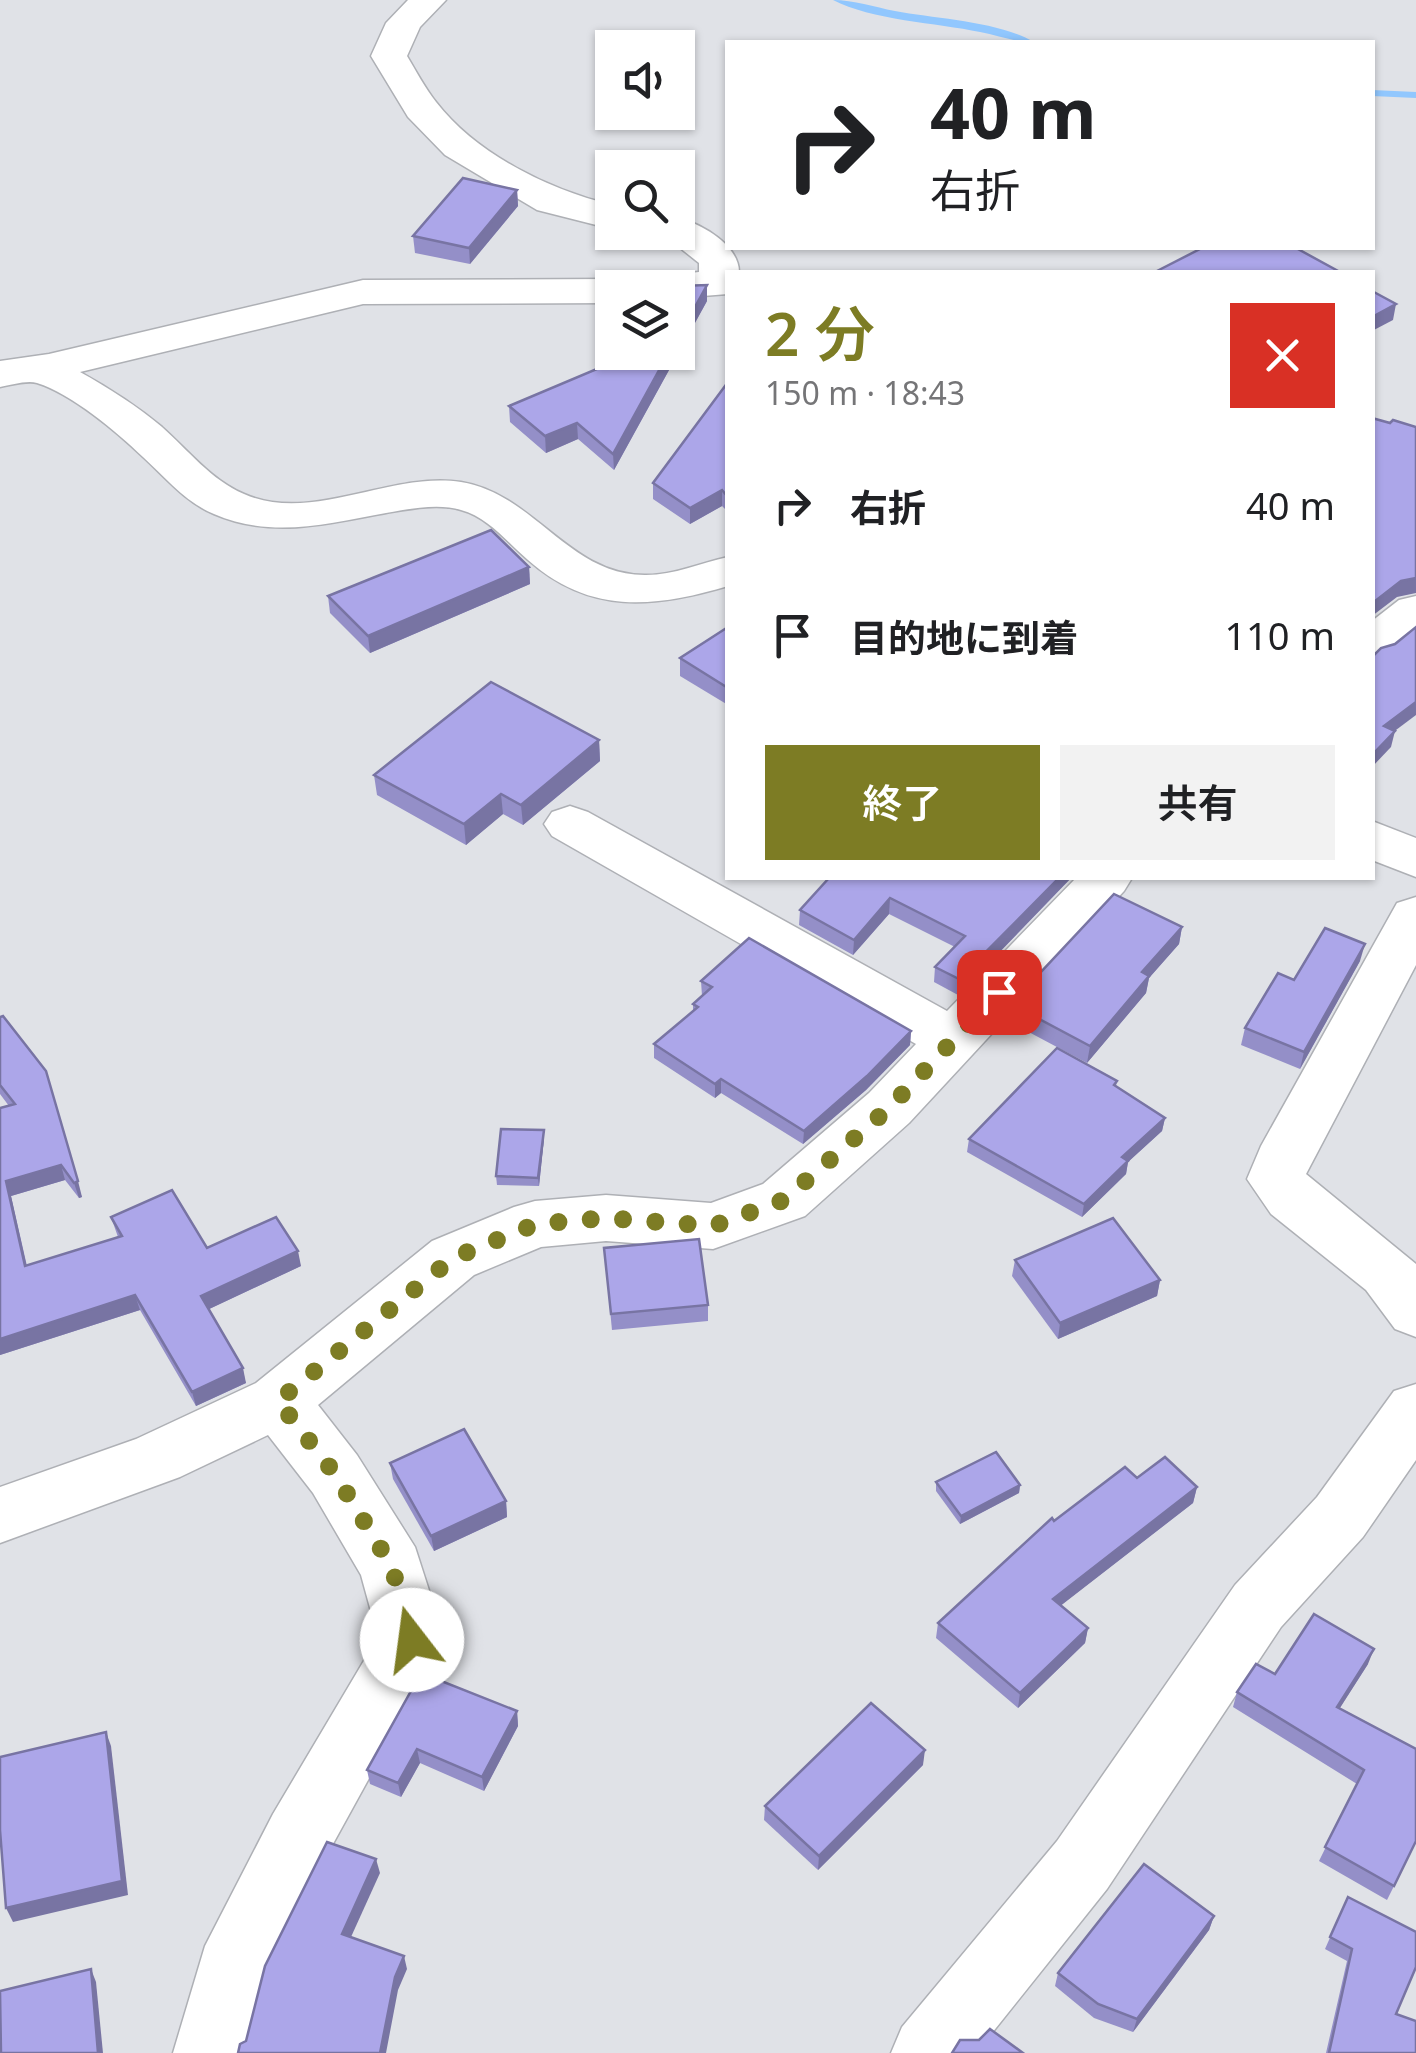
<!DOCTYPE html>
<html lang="ja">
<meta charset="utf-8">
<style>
:root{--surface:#fff;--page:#f2f2f2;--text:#202124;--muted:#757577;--accent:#7d7c24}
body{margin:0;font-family:"Noto Sans","Noto Sans JP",sans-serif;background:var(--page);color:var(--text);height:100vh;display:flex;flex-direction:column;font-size:38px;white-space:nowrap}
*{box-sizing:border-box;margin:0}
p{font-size:32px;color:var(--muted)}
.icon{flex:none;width:55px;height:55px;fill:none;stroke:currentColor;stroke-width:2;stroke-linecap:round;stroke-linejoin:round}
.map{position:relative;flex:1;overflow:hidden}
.side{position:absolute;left:725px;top:270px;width:650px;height:610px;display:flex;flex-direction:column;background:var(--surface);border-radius:0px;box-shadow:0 2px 8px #0004}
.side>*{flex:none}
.guide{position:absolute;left:725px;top:40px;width:650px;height:210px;border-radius:0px;box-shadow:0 2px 8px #0004;background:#fff;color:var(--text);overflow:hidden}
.buttons{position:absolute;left:595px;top:30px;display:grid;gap:20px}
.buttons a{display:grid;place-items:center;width:100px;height:100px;border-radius:0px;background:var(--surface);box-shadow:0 2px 8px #0004;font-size:50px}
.pin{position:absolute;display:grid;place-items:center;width:85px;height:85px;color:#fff;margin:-42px;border-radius:20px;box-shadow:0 5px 15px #0006}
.me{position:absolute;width:110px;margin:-55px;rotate:345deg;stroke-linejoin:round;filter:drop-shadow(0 0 8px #0008)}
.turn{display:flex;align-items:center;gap:35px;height:210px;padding:0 40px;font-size:45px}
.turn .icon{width:130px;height:130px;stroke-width:2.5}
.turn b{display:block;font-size:70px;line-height:85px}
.round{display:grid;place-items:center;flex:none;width:105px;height:105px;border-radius:0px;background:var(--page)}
.head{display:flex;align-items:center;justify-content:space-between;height:170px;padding:0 40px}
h1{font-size:60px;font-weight:600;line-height:75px;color:var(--accent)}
.button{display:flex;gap:20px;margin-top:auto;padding:20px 40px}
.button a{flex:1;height:115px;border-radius:0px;background:var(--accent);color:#fff;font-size:40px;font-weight:600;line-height:115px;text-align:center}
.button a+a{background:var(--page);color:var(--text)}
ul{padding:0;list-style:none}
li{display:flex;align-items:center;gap:30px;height:130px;padding:0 40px}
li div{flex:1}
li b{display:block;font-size:38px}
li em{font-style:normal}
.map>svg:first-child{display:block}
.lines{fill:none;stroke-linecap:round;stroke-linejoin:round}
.stream{fill:#91c7fe;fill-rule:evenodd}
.minor-casing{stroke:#aeb0b5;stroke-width:3}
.minor{fill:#fff;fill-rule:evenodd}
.wall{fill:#948fc8}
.shaded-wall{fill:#7874a3}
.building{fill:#aca6e9;stroke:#7874a3;stroke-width:2.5}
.route{stroke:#7d7c24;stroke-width:18;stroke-dasharray:0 32.4}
</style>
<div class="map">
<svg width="1416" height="2053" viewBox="0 0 1416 2053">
<rect width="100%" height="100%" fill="#e0e2e7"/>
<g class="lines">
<g class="stream">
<path d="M833,0C854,0 874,7 895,11C937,19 997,21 1034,42C1016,43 998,35 980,32C937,23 871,20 833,0Z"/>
<path d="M1372,90L1416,92V98L1372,96Z"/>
</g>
<g class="minor-casing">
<g id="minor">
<path d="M408,0H446L420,27L407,56C416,71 425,88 436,102C477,155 550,190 612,205V229L537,210L445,155L408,117L371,56L386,23Z"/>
<path d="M678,218C703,224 739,246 739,272H728V294L678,298V288H634L640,279L699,272V263L660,232H678Z"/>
<path d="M612,279L626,282L630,288H612V303L363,304L80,372C109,388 137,406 162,427C188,450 211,480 244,494C312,524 390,471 461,482C535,494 569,576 646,575C674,575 701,563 728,557V586C654,608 590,615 528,560C508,543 488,517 461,510C438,503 409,509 386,513C326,524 272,539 214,514C186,503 165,477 143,457C117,432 72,394 37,383C27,380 11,385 0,387V361L49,354L363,280Z"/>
<path d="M1416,596V635L1389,657L1372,661V621L1399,600Z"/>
<path d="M570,806L588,812L947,1011L1076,878H1132L1124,891L909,1123L805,1216L713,1249L606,1241L541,1247L474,1275L318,1405L357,1455L415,1547L445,1640L323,1862L266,1978L247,2053H173L205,1946L273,1814L378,1637L361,1575L313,1493L268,1435L180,1477L0,1543V1487L136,1439L256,1383L432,1241L514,1207L535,1201L606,1195L711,1203L763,1184L869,1093L916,1044L552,836L544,824L552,812Z"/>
<path d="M1372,821L1416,838V877L1372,860Z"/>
<path d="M1416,897V965L1306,1174L1416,1264V1337L1395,1329L1366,1290L1271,1214L1247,1179L1261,1146L1397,903Z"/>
<path d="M1416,1384V1460L1363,1537L1281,1627L1107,1889L976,2053H891L902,2027L1057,1841L1235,1585L1317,1497L1394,1391Z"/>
</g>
</g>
<use href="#minor" class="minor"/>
</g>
<g class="wall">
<path d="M517,190L518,206L470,264L415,253L413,236Z"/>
<path d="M678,286L707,301L614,470L578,439L546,453L510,422L509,406L604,366Z"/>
<path d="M728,382V512L722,506L690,524L653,499V483Z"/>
<path d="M529,567L530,584L370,653L330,613L328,596Z"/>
<path d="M728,627V705L680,676V658Z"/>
<path d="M599,740L600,761L523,825L503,814L466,845L377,795L374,775Z"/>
<path d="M829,878H1071L958,995L934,982L935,967L955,947L889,914L853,955L799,925L800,910Z"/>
<path d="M1182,927L1179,944L1149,978L1146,993L1087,1063L1008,1021L1011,1004Z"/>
<path d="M1360,961L1300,1069L1241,1045L1245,1028L1294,980Z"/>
<path d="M701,981L911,1031L910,1045L866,1090L803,1144L721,1093L715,1098L654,1058V1044L693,1011V1004L702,996Z"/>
<path d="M0,1017L82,1197L79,1198L65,1180L11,1196L27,1266L118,1237L111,1217L207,1248L301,1266L209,1309L246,1383L196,1406L140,1310L0,1355L9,1106L0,1094Z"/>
<path d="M1117,1081L1116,1086L1165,1118L1162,1131L1128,1162L1126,1174L1082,1217L967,1152L969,1139Z"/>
<path d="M544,1139L539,1186L497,1185L496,1176Z"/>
<path d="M604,1248L708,1305V1321L612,1330Z"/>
<path d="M1015,1260L1160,1280L1157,1296L1058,1339L1012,1276Z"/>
<path d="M390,1463L506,1501L507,1517L434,1551L393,1479Z"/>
<path d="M1137,1478L1197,1487L1193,1503L1061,1605L1088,1628L1085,1643L1018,1708L936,1638L938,1623L1054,1521Z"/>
<path d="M936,1482L1020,1485L1019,1493L960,1524L936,1491Z"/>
<path d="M1368,1664L1339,1709L1416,1842L1387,1900L1319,1861L1357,1784L1233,1707L1237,1692L1275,1674Z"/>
<path d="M421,1673L517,1711L518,1726L484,1791L420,1763L401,1797L370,1784L367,1770Z"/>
<path d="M923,1765L818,1870L764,1820L765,1806Z"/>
<path d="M1348,1897L1396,2014L1416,2053H1326L1347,1961L1325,1949Z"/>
<path d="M1214,1916L1209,1930L1133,2032L1094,2018L1055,1986L1058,1973Z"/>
</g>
<g class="shaded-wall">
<path d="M517,190L518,206L470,264L469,248Z"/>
<path d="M707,285V301L614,470L613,454L669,352H678V338Z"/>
<path d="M1396,304L1393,320L1372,331V317Z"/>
<path d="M577,423L578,439L546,453L545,436Z"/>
<path d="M722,490V506L690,524V508Z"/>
<path d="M529,567L530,584L370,653L368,636Z"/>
<path d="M1416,578V593L1397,597L1372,616L1374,602L1401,581Z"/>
<path d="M1416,702V715L1380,742L1384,726Z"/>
<path d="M1395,731L1391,747L1372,767V755Z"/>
<path d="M599,740L600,761L523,825L521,805Z"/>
<path d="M501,794L503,814L466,845L464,824Z"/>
<path d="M1059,878H1071L958,995L959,979Z"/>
<path d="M890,898L889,914L853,955L854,940Z"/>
<path d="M1182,927L1179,944L1149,978L1146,993L1087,1063L1090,1046L1142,972Z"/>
<path d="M1365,944L1360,961L1300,1069L1304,1052Z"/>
<path d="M911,1031L910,1045L866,1090L803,1144L804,1131Z"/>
<path d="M721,1079V1093L715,1098V1084Z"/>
<path d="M1165,1118L1162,1131L1128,1162L1126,1174L1082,1217L1084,1204L1122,1157Z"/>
<path d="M544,1130V1139L539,1186L538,1178Z"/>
<path d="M61,1165L65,1180L11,1196L30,1281L25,1266L6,1181Z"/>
<path d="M78,1181L82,1197L79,1198L74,1183Z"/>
<path d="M298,1251L301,1266L205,1311L201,1296Z"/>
<path d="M1160,1280L1157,1296L1058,1339L1060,1323Z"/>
<path d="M135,1295L140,1310L0,1355V1339Z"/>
<path d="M243,1368L246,1383L196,1406L192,1392Z"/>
<path d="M1020,1485L1019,1493L960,1524L961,1516Z"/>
<path d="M1197,1487L1193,1503L1050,1614L1053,1599Z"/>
<path d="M506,1501L507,1517L434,1551L431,1536Z"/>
<path d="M1088,1628L1085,1643L1018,1708L1020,1693Z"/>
<path d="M1374,1649L1368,1664L1331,1722L1337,1707Z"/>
<path d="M517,1711L518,1726L484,1791L482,1777Z"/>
<path d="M106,1732L111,1746L128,1895L13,1922L6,1908Z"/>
<path d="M417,1749L420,1763L401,1797L398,1783Z"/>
<path d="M925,1750L923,1765L818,1870L819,1856Z"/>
<path d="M376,1859L380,1873L346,1948L342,1934Z"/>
<path d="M1214,1916L1209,1930L1133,2032L1137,2019Z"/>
<path d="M404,1956L407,1969L398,1990L386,2053H380L395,1977Z"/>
<path d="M91,1969L96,1982L103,2053H98Z"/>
</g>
<g class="building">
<path d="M463,178L517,190L469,248L413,236Z"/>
<path d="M1202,248H1296L1340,272H1155Z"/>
<path d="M666,279L674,280L678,286L707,285L678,338V288H659Z"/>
<path d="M1372,291L1396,304L1372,317Z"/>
<path d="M613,352H669L613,454L577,423L545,436L509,406L604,366Z"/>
<path d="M728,382V497L722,490L690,508L653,483Z"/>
<path d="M1372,418L1390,423L1393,420L1416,427V578L1401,581L1374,602L1372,622Z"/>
<path d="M491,530L529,567L368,636L328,596Z"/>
<path d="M728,627V688L680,658Z"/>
<path d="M1416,627V702L1384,726L1395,731L1372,755V657L1381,648L1395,644Z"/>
<path d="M491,682L599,740L521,805L501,794L464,824L374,775Z"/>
<path d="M829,878H1059L959,979L935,967L965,936L890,898L854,940L800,910Z"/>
<path d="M1114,894L1182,927L1142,972L1149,976L1090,1046L1011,1004Z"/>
<path d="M1325,928L1365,944L1304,1052L1245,1028L1278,973L1294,980Z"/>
<path d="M749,938L911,1031L867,1076L804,1131L721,1079L715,1084L654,1044L698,1007L693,1004L712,987L701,981Z"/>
<path d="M3,1016L46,1071L78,1181L74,1183L61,1165L6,1181L25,1266L122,1236L111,1217L172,1190L207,1248L276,1217L298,1251L201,1296L243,1368L192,1392L135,1295L0,1339V1108L15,1104L0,1085V1017Z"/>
<path d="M1057,1048L1117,1081L1114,1085L1165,1118L1122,1157L1128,1161L1084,1204L969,1139Z"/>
<path d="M501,1129L544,1130L538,1178L496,1176Z"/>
<path d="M1113,1218L1160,1280L1060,1323L1015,1260Z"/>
<path d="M699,1239L708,1305L611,1314L604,1248Z"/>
<path d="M464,1429L506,1501L431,1536L390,1463Z"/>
<path d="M996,1452L1020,1485L961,1516L936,1482Z"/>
<path d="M1165,1457L1197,1487L1053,1599L1088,1628L1020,1693L938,1623L1052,1518L1054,1521L1125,1467L1137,1478Z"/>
<path d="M1314,1614L1374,1649L1337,1707L1416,1749V1841L1394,1886L1325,1847L1364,1770L1237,1692L1256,1664L1275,1674Z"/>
<path d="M421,1673L517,1711L482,1777L417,1749L398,1783L367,1770Z"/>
<path d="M871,1703L925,1750L819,1856L765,1806Z"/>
<path d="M106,1732L122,1881L6,1908L0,1830V1757Z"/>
<path d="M327,1842L376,1859L342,1934L404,1956L395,1977L380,2053H238L240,2044L246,2041L265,1966Z"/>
<path d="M1144,1864L1214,1916L1137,2019L1098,2004L1058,1973Z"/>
<path d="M1348,1897L1416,1932V1967L1396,2014L1416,2021V2053H1329L1352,1949L1330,1937Z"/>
<path d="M91,1969L98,2053H1L0,1991Z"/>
<path d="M990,2029L1023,2053H952L960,2040H979Z"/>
</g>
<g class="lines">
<path class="route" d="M412,1640L392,1567L335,1474L278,1401L453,1258L536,1224L606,1218L713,1226L784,1200L889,1108L999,992"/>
</g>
</svg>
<div class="buttons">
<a><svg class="icon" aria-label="sound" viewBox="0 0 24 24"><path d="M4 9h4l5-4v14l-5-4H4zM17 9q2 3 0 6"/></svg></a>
<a><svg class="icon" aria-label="search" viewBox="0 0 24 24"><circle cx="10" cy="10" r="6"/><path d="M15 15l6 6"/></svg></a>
<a><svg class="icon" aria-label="layers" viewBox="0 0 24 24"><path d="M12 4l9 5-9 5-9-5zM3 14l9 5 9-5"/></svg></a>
</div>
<div class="pin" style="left:999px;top:992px;background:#d93025"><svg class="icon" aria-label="arrive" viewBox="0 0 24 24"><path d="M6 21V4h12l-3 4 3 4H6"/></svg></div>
<svg class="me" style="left:412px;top:1640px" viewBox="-20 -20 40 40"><circle r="19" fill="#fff"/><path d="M0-13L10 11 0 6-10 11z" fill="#7d7c24"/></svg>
<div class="guide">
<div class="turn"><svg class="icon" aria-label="right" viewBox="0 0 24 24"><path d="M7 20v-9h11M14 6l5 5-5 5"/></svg><div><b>40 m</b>右折</div></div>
</div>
<section class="side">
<div class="head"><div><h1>2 分</h1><p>150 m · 18:43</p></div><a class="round" style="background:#d93025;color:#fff"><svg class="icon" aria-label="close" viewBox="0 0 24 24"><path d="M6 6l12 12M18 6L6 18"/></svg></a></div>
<ul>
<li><svg class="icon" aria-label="right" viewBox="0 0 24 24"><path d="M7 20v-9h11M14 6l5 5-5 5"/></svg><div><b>右折</b></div><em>40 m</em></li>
<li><svg class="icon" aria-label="arrive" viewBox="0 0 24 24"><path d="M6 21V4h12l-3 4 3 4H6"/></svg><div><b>目的地に到着</b></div><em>110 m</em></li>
</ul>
<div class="button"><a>終了</a><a>共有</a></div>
</section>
</div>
